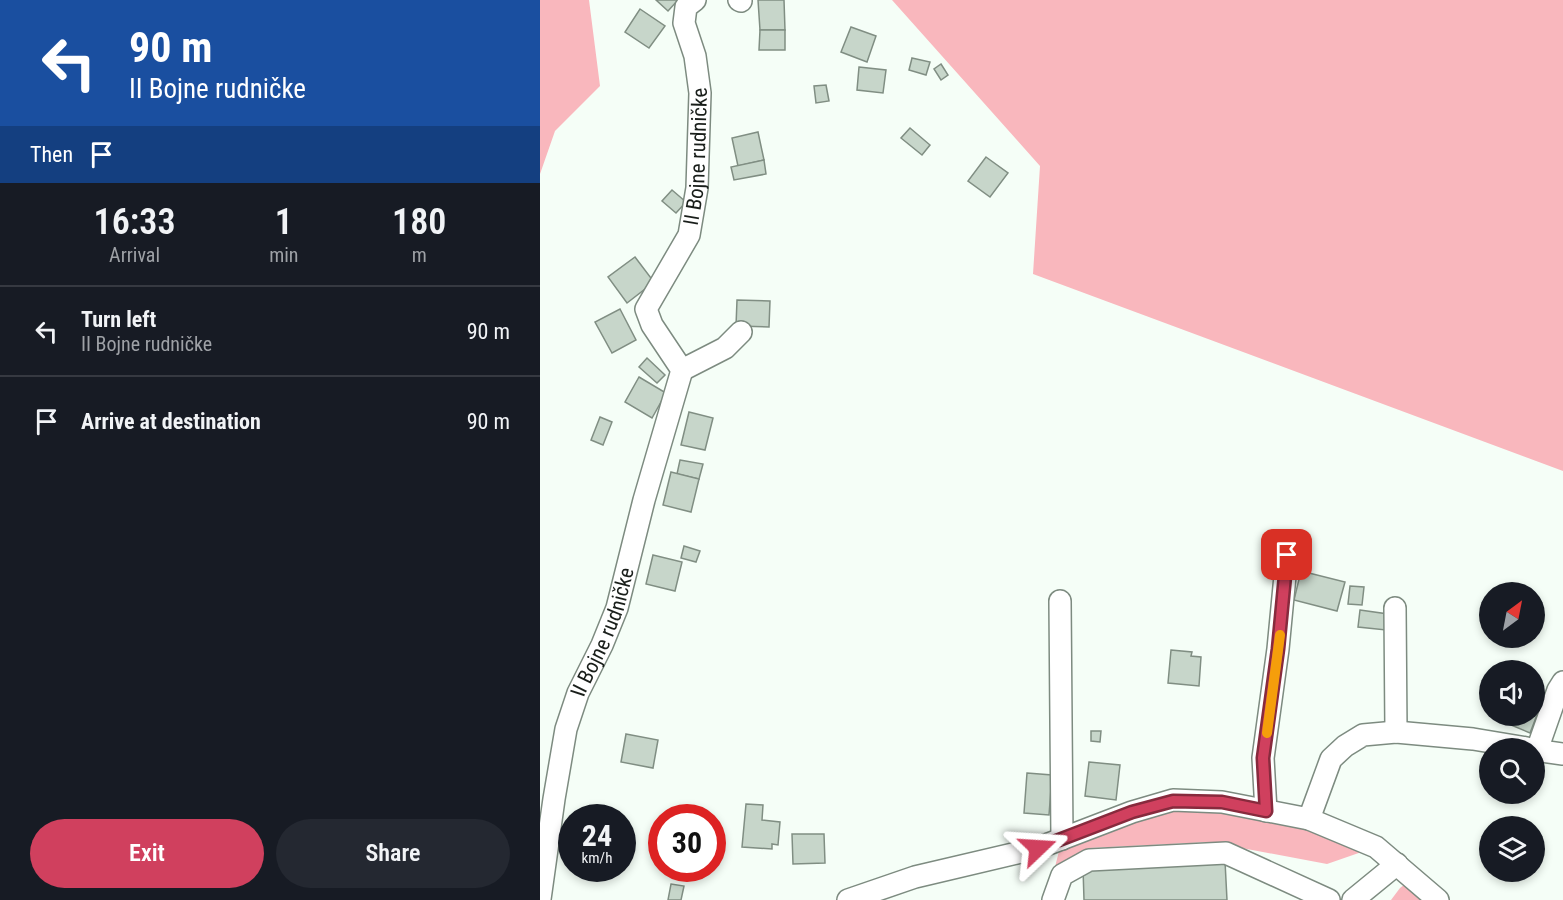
<!DOCTYPE html>
<meta charset="utf-8">
<style>
:root{--surface:#171b24;--page:#242831;--text:#f1f3f6;--muted:#9ea1a6;--line:#363941;--accent:#d0405e}
body{margin:0;font-family:"Roboto Condensed",sans-serif;background:var(--page);color:var(--text);height:100vh;display:flex;flex-direction:column;font-size:22px;white-space:nowrap}
*{box-sizing:border-box;margin:0}
p{font-size:20px;color:var(--muted)}
.icon{flex:none;width:33px;height:33px;fill:none;stroke:currentColor;stroke-width:2;stroke-linecap:round;stroke-linejoin:round}
.map{position:relative;flex:1;overflow:hidden}
.panel{display:flex;flex-direction:column;background:var(--surface);width:540px}
.panel>*{flex:none}
.hud{background:#1a4fa0;color:#fff;overflow:hidden}
.needle{width:39px;rotate:32deg}
.controls{position:absolute;left:939px;top:582px;display:grid;gap:12px}
.controls a{display:grid;place-items:center;width:66px;height:66px;border-radius:50%;background:var(--surface);box-shadow:0 3px 9px #0003;font-size:30px}
.speed{position:absolute;left:18px;top:804px;display:flex;gap:12px;font-size:30px;font-weight:700;text-align:center}
.speed>*{display:grid;place-content:center;width:78px;height:78px;border-radius:50%;background:var(--surface);box-shadow:0 3px 9px #0003;line-height:1}
.speed small{font-size:15px;font-weight:400}
.speed .limit{border:9px solid #d22;background:#fff;color:#111}
.pin{position:absolute;display:grid;place-items:center;width:51px;height:51px;color:#fff;margin:-26px;border-radius:12px;box-shadow:0 3px 9px #0006}
.me{position:absolute;width:66px;margin:-33px;rotate:70deg;stroke-linejoin:round;filter:drop-shadow(0 0 4px #0008)}
.turn{display:flex;align-items:center;gap:21px;height:126px;padding:0 30px;font-size:27px}
.turn .icon{width:78px;height:78px;stroke-width:2.5}
.turn b{display:block;font-size:42px;line-height:51px}
.then{display:flex;align-items:center;height:57px;padding:0 30px;background:#0003;gap:12px;font-size:22px}
.eta{display:flex;justify-content:space-evenly;align-items:center;height:102px;text-align:center}
.eta b{font-size:36px;font-weight:600;line-height:42px}
.action{display:flex;gap:12px;margin-top:auto;padding:12px 30px}
.action a{flex:1;height:69px;border-radius:36px;background:var(--accent);color:#fff;font-size:24px;font-weight:600;line-height:69px;text-align:center}
.action a+a{background:var(--page);color:var(--text)}
ul{padding:0;list-style:none}
li{display:flex;align-items:center;gap:18px;height:90px;padding:0 30px;border-top:2px solid var(--line)}
li div{flex:1}
li b{display:block;font-size:22px}
li em{font-style:normal}
main{display:flex;flex:1;min-height:0}
.map>svg:first-child{display:block}
.green{fill:#f9b7bd}
.building{fill:#c7d6ca;stroke:#808e83;stroke-width:1.5}
.lines{fill:none;stroke-linecap:round;stroke-linejoin:round}
.minor-casing{stroke:#7d8b80;stroke-width:24}
.minor{stroke:#fff;stroke-width:21}
.route-casing{stroke:#872a3d;stroke-width:15}
.route{stroke:#d0405e;stroke-width:10}
.slow{stroke:#f59e0b;stroke-width:10}
.labels{text-anchor:middle;dominant-baseline:central;stroke-width:5;stroke-linejoin:round;paint-order:stroke}
.street-label{font-size:21px;fill:#191e1a;stroke:#fff}
</style>
<main>
<section class="panel">
<div class="hud">
<div class="turn"><svg class="icon" aria-label="left" viewBox="0 0 24 24"><path d="M17 20v-9H6M10 6l-5 5 5 5"/></svg><div><b>90 m</b>II Bojne rudničke</div></div>
<div class="then">Then<svg class="icon" aria-label="arrive" viewBox="0 0 24 24"><path d="M6 21V4h12l-3 4 3 4H6"/></svg></div>
</div>
<div class="eta">
<div><b>16:33</b><p>Arrival</p></div>
<div><b>1</b><p>min</p></div>
<div><b>180</b><p>m</p></div>
</div>
<ul>
<li><svg class="icon" aria-label="left" viewBox="0 0 24 24"><path d="M17 20v-9H6M10 6l-5 5 5 5"/></svg><div><b>Turn left</b><p>II Bojne rudničke</p></div><em>90 m</em></li>
<li><svg class="icon" aria-label="arrive" viewBox="0 0 24 24"><path d="M6 21V4h12l-3 4 3 4H6"/></svg><div><b>Arrive at destination</b></div><em>90 m</em></li>
</ul>
<div class="action"><a>Exit</a><a>Share</a></div>
</section>
<div class="map">
<svg width="1023" height="900" viewBox="0 0 1023 900">
<rect width="100%" height="100%" fill="#f5fef7"/>
<g class="green">
<path d="M0,0H49L60,86L15,131L0,174Z"/>
<path d="M352,0H1023V471L493,274L500,166Z"/>
<path d="M682,802L836,847L787,864L670,842L549,848L515,867L522,839L592,812Z"/>
<path d="M873,878L898,900H851L860,888Z"/>
</g>
<g class="building">
<path d="M116,0H138L128,11Z"/>
<path d="M218,0H244L245,30H220Z"/>
<path d="M100,9L125,26L109,48L85,32Z"/>
<path d="M311,27L336,36L327,62L301,52Z"/>
<path d="M220,30H245V50H219Z"/>
<path d="M372,58L390,62L386,75L369,70Z"/>
<path d="M401,64L408,75L401,80L394,69Z"/>
<path d="M319,67L346,70L343,93L317,90Z"/>
<path d="M286,85L289,101L276,103L274,86Z"/>
<path d="M370,128L390,145L382,155L361,138Z"/>
<path d="M218,132L224,160L198,166L192,138Z"/>
<path d="M446,157L468,173L450,197L428,181Z"/>
<path d="M224,160L226,174L194,180L191,167Z"/>
<path d="M132,190L146,202L136,213L122,201Z"/>
<path d="M95,257L114,282L87,303L68,277Z"/>
<path d="M197,300L230,301L229,327L196,326Z"/>
<path d="M80,309L96,340L72,353L55,322Z"/>
<path d="M107,358L125,375L117,383L99,367Z"/>
<path d="M99,377L126,393L112,418L85,402Z"/>
<path d="M149,412L173,418L165,450L141,445Z"/>
<path d="M60,417L72,422L63,445L51,440Z"/>
<path d="M140,460L163,464L159,479L137,474Z"/>
<path d="M131,472L159,479L151,512L123,505Z"/>
<path d="M144,546L160,551L156,562L141,558Z"/>
<path d="M113,555L142,562L135,591L106,584Z"/>
<path d="M761,571L805,582L797,611L754,600Z"/>
<path d="M810,586L824,587L822,605L808,604Z"/>
<path d="M820,610L848,614L846,630L818,627Z"/>
<path d="M631,650L652,652L651,656L661,657L659,686L628,683Z"/>
<path d="M994,699L1002,702L990,733L964,722L966,716H994Z"/>
<path d="M551,731H561L560,742L551,741Z"/>
<path d="M86,734L118,740L113,768L81,762Z"/>
<path d="M549,762L580,765L576,800L545,796Z"/>
<path d="M487,773L512,775L509,815L484,813Z"/>
<path d="M206,804L223,805L222,820L240,822L238,845L232,844V849L202,847Z"/>
<path d="M252,834H284L285,863L253,864Z"/>
<path d="M685,861L687,900H544L543,868Z"/>
<path d="M131,884L144,886L141,900H128Z"/>
</g>
<g class="lines">
<g class="minor-casing">
<g id="minor">
<path d="M199,0L201,1"/>
<path d="M142,370L185,348L201,332"/>
<path d="M520,601L522,839"/>
<path d="M855,608L856,732"/>
<path d="M994,750L1023,754"/>
<path d="M997,750L1018,690L1023,682"/>
<path d="M726,811L723,758L738,649L747,555"/>
<path d="M769,819L791,759L805,746L823,735L856,732L933,739L987,748"/>
<path id="s1" d="M0,899L14,799L26,729L38,693L62,645L77,608L104,500L142,370L112,325L106,309L149,235L157,188L160,93L155,56L144,23L146,7L155,0"/>
<path d="M308,900L375,877L498,848L592,812L633,800L682,802L769,819L836,847L898,900"/>
<path d="M513,900L522,875L549,860L686,853L789,900"/>
<path d="M813,900L857,864"/>
</g>
</g>
<use href="#minor" class="minor"/>
</g>
<g class="lines">
<g class="route-casing">
<path id="route" d="M498,848L592,812L633,801L682,802L726,811L723,758L738,649L747,555"/>
</g>
<use href="#route" class="route"/>
<path class="slow" d="M727,733L740,635"/>
</g>
<g class="labels">
<g class="street-label">
<text stroke="none"><textPath href="#s1" startOffset="786">II Bojne rudničke</textPath></text>
<text stroke="none"><textPath href="#s1" startOffset="276">II Bojne rudničke</textPath></text>
</g>
</g>
</svg>
<div class="controls">
<a><svg class="needle" viewBox="-14 -14 28 28"><path d="M0-13l5 13h-10z" fill="#e53935"/><path d="M0 13l5-13h-10z" fill="#9ea1a6"/></svg></a>
<a><svg class="icon" aria-label="sound" viewBox="0 0 24 24"><path d="M4 9h4l5-4v14l-5-4H4zM17 9q2 3 0 6"/></svg></a>
<a><svg class="icon" aria-label="search" viewBox="0 0 24 24"><circle cx="10" cy="10" r="6"/><path d="M15 15l6 6"/></svg></a>
<a><svg class="icon" aria-label="layers" viewBox="0 0 24 24"><path d="M12 4l9 5-9 5-9-5zM3 14l9 5 9-5"/></svg></a>
</div>
<div class="speed"><div>24<small>km/h</small></div><div class="limit">30</div></div>
<div class="pin" style="left:747px;top:555px;background:#d93025"><svg class="icon" aria-label="arrive" viewBox="0 0 24 24"><path d="M6 21V4h12l-3 4 3 4H6"/></svg></div>
<svg class="me" style="left:498px;top:848px" viewBox="-20 -20 40 40"><path d="M0-17L14 15 0 8-14 15z" fill="#d0405e" stroke="#fff" stroke-width="4"/></svg>
</div>
</main>
